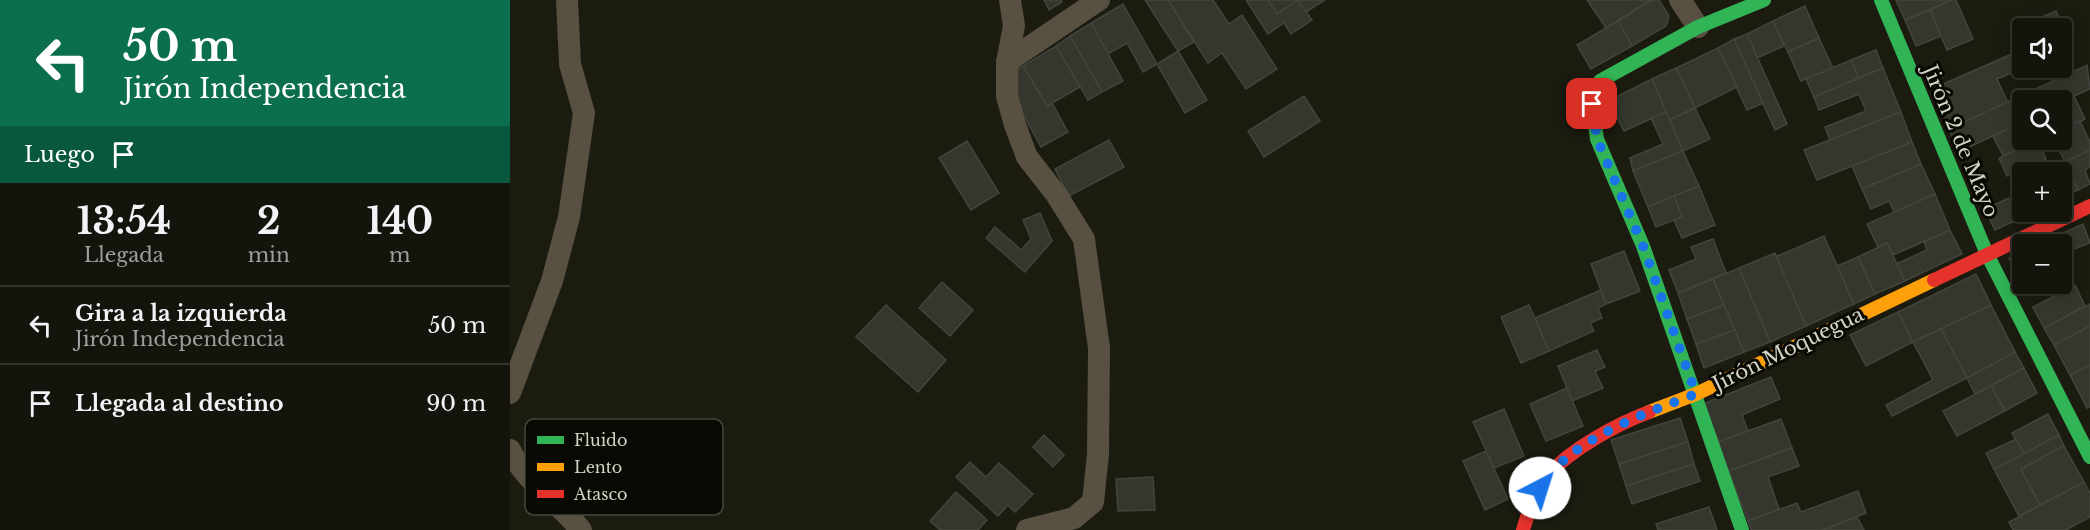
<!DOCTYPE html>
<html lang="es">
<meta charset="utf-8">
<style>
:root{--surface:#15140c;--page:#1e1d15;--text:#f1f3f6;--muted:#9d9e9d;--line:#34332d}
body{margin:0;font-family:"Libre Baskerville",serif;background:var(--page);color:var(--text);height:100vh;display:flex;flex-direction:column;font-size:22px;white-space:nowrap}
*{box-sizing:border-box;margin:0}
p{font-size:20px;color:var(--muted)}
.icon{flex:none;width:33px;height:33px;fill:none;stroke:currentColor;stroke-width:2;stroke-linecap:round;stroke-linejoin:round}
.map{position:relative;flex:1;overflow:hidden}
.side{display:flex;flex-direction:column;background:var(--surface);width:510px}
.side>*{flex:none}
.guide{background:#0b6e4f;color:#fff;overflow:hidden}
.controls{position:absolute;left:1502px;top:18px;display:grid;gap:12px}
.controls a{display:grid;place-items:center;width:60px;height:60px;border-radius:6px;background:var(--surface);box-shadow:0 3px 15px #0003,0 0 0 2px var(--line);font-size:30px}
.pin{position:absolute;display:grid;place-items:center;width:51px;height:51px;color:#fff;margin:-26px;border-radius:12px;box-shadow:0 3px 9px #0006}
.me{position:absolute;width:66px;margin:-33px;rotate:40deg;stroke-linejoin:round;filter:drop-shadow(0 0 4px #0008)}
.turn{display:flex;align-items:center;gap:21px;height:126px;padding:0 24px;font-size:27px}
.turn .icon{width:78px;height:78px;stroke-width:2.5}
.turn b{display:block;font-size:42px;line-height:51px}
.then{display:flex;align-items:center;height:57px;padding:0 24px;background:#0003;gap:12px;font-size:22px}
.eta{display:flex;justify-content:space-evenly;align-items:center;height:102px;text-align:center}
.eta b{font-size:36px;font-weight:700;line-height:42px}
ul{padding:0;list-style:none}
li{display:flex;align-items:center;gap:18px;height:78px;padding:0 24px;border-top:2px solid var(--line)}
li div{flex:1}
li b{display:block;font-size:22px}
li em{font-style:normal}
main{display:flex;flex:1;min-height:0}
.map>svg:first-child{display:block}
.building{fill:#35372e;stroke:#42453d;stroke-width:1.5}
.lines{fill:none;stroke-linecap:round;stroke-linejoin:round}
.street{stroke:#585041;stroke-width:22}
.fast{stroke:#30b455;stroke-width:14}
.slow{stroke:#ff9f0a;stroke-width:14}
.jam{stroke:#e5322d;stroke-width:14}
.route{stroke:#1a73e8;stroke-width:10;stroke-dasharray:0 18}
.labels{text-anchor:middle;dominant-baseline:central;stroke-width:6;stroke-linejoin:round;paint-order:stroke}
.street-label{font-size:20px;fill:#d4d5c8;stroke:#090903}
.key{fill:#090903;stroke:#46463e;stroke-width:1.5}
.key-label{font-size:16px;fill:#d4d5c8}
</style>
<main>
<section class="side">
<div class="guide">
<div class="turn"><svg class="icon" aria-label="left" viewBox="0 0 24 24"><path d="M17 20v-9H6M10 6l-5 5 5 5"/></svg><div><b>50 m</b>Jirón Independencia</div></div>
<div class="then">Luego<svg class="icon" aria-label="arrive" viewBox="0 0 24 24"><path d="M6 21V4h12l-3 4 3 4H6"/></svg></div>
</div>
<div class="eta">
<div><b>13:54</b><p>Llegada</p></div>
<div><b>2</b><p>min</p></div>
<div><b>140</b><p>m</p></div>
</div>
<ul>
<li><svg class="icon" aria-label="left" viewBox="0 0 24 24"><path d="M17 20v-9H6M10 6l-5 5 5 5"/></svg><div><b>Gira a la izquierda</b><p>Jirón Independencia</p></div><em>50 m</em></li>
<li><svg class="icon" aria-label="arrive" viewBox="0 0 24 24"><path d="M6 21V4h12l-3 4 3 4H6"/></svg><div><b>Llegada al destino</b></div><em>90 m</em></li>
</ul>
</section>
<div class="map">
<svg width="1580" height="530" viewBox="0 0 1580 530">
<rect width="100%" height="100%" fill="#1c1b10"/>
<g class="building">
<path d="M534,0H551L552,2L539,10Z"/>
<path d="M635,0H658L684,42L668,51Z"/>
<path d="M658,0H703L719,24L732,15L767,69L736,89L712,53L698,63Z"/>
<path d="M736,0H758L767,14L788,0L802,20L781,34L774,23L758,34Z"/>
<path d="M758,0H788L767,14Z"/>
<path d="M788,0H815L796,12Z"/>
<path d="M1077,0H1141L1096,28Z"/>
<path d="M1141,0H1149L1159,16L1156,26L1122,46L1108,21Z"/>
<path d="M1386,0H1442L1395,20Z"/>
<path d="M1442,0H1446L1463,39L1437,50L1420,10Z"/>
<path d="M613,4L647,64L633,72L617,43L598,54L581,23Z"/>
<path d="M1295,6L1309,38L1278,52L1263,21Z"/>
<path d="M1420,10L1431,36L1406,46L1395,20Z"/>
<path d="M1546,11L1561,47L1551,51V28H1512L1513,68L1487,79L1498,103L1439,129L1422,89L1511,50L1502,30Z"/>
<path d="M1108,21L1122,46L1081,69L1067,45Z"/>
<path d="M1263,21L1274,46L1247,58L1237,34Z"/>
<path d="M581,23L613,81L592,92L560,36Z"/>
<path d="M1237,34L1277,124L1265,130L1224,39Z"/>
<path d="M560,36L592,92L578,100L546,46Z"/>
<path d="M1309,38L1323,68L1291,81L1278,52Z"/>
<path d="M1224,39L1253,103L1237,110L1208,48Z"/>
<path d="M546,46L570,87L537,106L513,66Z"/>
<path d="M1208,48L1227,87L1185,108L1166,68Z"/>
<path d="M1366,50L1373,68L1349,78L1341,60Z"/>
<path d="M668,51L697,100L675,113L647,64Z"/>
<path d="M1341,60L1349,78L1304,97L1296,79Z"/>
<path d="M1577,65L1580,89L1564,96L1575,119L1566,124L1555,102L1512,100V122L1449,152L1439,129Z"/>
<path d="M513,66L537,106L542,103L558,132L531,147L504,98L506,70Z"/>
<path d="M1166,68L1185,108L1159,120L1142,79Z"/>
<path d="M1373,68L1391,112L1320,140L1315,127L1356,111L1349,94L1309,110L1304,97Z"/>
<path d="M1142,79L1156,112L1114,131L1103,110L1104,98Z"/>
<path d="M794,96L810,121L754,157L738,131Z"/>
<path d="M1185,108L1200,139L1173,151L1159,120Z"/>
<path d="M1156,112L1173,151L1123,171L1120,158L1153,144L1141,118Z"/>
<path d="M1391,112L1402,142L1307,180L1294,150Z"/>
<path d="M1570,121L1580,142V150L1555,162L1544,140H1551V130Z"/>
<path d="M1512,122V140H1529L1511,148L1501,127Z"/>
<path d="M1501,127L1511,148L1493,156L1483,136Z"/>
<path d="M599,140L614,167L559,196L545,169Z"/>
<path d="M1528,140L1536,159L1497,176L1489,158Z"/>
<path d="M457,141L489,193L461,210L429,158Z"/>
<path d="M1402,142L1411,164L1352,189L1342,166Z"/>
<path d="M1580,150V167L1575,170L1580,184L1568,190L1555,162Z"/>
<path d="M1173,151L1189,186L1138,207L1123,171Z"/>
<path d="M1411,164L1425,194L1384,212L1379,201L1361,209L1352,189Z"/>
<path d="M1558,169L1568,190L1551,198V173Z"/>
<path d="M1189,186L1205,225L1172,238L1164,220L1172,217L1164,196Z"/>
<path d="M1512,192V212H1524L1485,230L1475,209Z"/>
<path d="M1425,194L1440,230L1383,255L1377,243L1368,247L1357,224Z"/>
<path d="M1164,196L1172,217L1146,227L1138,207Z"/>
<path d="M530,213L542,241L515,272L476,238L485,227L511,250L521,239L513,220Z"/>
<path d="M1573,224L1580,243L1551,254V244H1529Z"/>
<path d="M1440,230L1452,254L1395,281L1386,264L1417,250L1414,242Z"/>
<path d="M1314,236L1344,304L1296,326L1265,257Z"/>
<path d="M1203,239L1216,273L1168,293L1159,270L1186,259L1181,247Z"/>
<path d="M1377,243L1395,281L1365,294L1348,257Z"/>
<path d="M1114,251L1130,291L1096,304L1081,264Z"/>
<path d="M1512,252V284H1541L1516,295L1499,258Z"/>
<path d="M1265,253L1296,326L1260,342L1229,268Z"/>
<path d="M1348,257L1365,294L1344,304L1327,266Z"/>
<path d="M1551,257L1560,275L1551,279Z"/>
<path d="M1229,268L1260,342L1234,352L1203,279Z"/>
<path d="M1466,274L1481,305L1403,342L1388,312Z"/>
<path d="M1203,279L1214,305L1177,319L1168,293Z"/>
<path d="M432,282L463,310L440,336L409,308Z"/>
<path d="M1565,285L1575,306L1534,328L1523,307Z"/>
<path d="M1091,290L1096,304L1088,308L1092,318L1080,323L1084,331L1039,351L1025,318Z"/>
<path d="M1580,304V326L1544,345L1534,328Z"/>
<path d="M376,305L436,360L408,392L346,337Z"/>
<path d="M1019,305L1039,351L1011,363L991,317Z"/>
<path d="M1214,305L1225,330L1186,344L1177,319Z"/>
<path d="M1481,305L1505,352L1457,378L1431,329Z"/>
<path d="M1388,312L1403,342L1356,366L1340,335Z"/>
<path d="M1580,326V365L1560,375L1544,345Z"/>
<path d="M1431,329L1457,378L1382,416L1376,405L1423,380L1403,342Z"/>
<path d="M1225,330L1234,352L1194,368L1186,344Z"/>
<path d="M1087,350L1095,367L1085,371L1093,388L1062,401L1048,366Z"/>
<path d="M1505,352L1514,368L1465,394L1457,378Z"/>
<path d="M1580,365V407L1577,408L1560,375Z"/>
<path d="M1514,368L1527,393L1495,411L1481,386Z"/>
<path d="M1261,377L1270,399L1232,415L1238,431L1208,442L1193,404Z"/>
<path d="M1481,386L1495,411L1447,436L1433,411Z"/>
<path d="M1057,388L1073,426L1036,441L1020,404Z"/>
<path d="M994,409L1014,456L984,468L963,422Z"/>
<path d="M1538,414L1549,435L1514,454L1502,433Z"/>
<path d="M1170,418L1178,442L1109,464L1101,440Z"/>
<path d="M1271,419L1282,448L1219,471L1208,442Z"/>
<path d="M534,435L554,455L543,467L523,447Z"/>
<path d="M1549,435L1554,446L1511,469L1530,505L1509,516L1484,469Z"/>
<path d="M1506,439L1514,454L1484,469L1476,453Z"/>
<path d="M1178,442L1184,464L1116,486L1109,464Z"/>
<path d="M1554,446L1574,482L1530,505L1511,469Z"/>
<path d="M1282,448L1289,466L1258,477L1269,509L1238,521L1219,471Z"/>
<path d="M976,451L998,499L975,510L953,461Z"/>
<path d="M460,462L476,477L489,463L523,494L505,512L498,505L488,516L446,477Z"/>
<path d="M1184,464L1190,481L1122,504L1116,486Z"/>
<path d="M643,477L645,510L608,511L606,479Z"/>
<path d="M1574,482L1580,493V517L1556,530H1503L1499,522Z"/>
<path d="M1348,491L1356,513L1312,530H1241L1238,521L1287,503L1291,512Z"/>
<path d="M446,492L477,520L468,530H430L420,521Z"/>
<path d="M1199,507L1207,530H1148L1146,524Z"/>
<path d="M1347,517L1354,530H1312Z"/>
</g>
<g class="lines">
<g class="street">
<path d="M500,0L504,26L497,62V96L505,125L517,157L546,194L574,239L589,348L588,454L583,502L564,518L517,530"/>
<path d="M1170,0L1188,27"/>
<path d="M497,62L589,0"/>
<path d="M0,393L42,281L59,217L74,113L60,64L57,0"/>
<path d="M0,450C16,482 48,502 71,530"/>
</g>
<g class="fast">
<path d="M1371,0L1477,254L1580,457"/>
<path d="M1232,530L1133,246L1087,139L1082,104L1090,81L1188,27L1254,0"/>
</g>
<path class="slow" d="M1139,412L1186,394L1424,280"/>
<g class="jam">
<path d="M1424,280L1580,206"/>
<path d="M1013,530C1019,511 1024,491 1038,475C1061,449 1107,424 1139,412"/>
</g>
</g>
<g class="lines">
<path class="route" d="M1030,488C1058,440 1136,413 1186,394L1133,246L1087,139L1082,104"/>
</g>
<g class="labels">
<g class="street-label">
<text transform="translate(1451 141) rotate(67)">Jirón 2 de Mayo</text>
<text transform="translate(1278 349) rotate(-26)">Jirón Moquegua</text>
</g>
</g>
<rect x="15" y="419" width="198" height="96" rx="9" class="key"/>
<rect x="27" y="436" width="27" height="8" fill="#30b455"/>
<rect x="27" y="463" width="27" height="8" fill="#ff9f0a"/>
<rect x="27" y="490" width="27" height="8" fill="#e5322d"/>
<g class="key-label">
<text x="64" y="446">Fluido</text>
<text x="64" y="473">Lento</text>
<text x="64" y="500">Atasco</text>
</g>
</svg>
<div class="controls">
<a><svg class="icon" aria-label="sound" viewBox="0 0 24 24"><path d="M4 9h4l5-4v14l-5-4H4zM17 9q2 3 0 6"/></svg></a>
<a><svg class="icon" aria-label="search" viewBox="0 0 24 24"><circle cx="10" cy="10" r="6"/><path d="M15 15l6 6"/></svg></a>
<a>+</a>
<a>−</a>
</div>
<div class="pin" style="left:1082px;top:104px;background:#d93025"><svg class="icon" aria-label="arrive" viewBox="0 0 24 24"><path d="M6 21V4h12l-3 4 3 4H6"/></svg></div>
<svg class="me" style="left:1030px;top:488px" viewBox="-20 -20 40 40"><circle r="19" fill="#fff"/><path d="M0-13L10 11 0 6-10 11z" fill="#1a73e8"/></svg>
</div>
</main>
